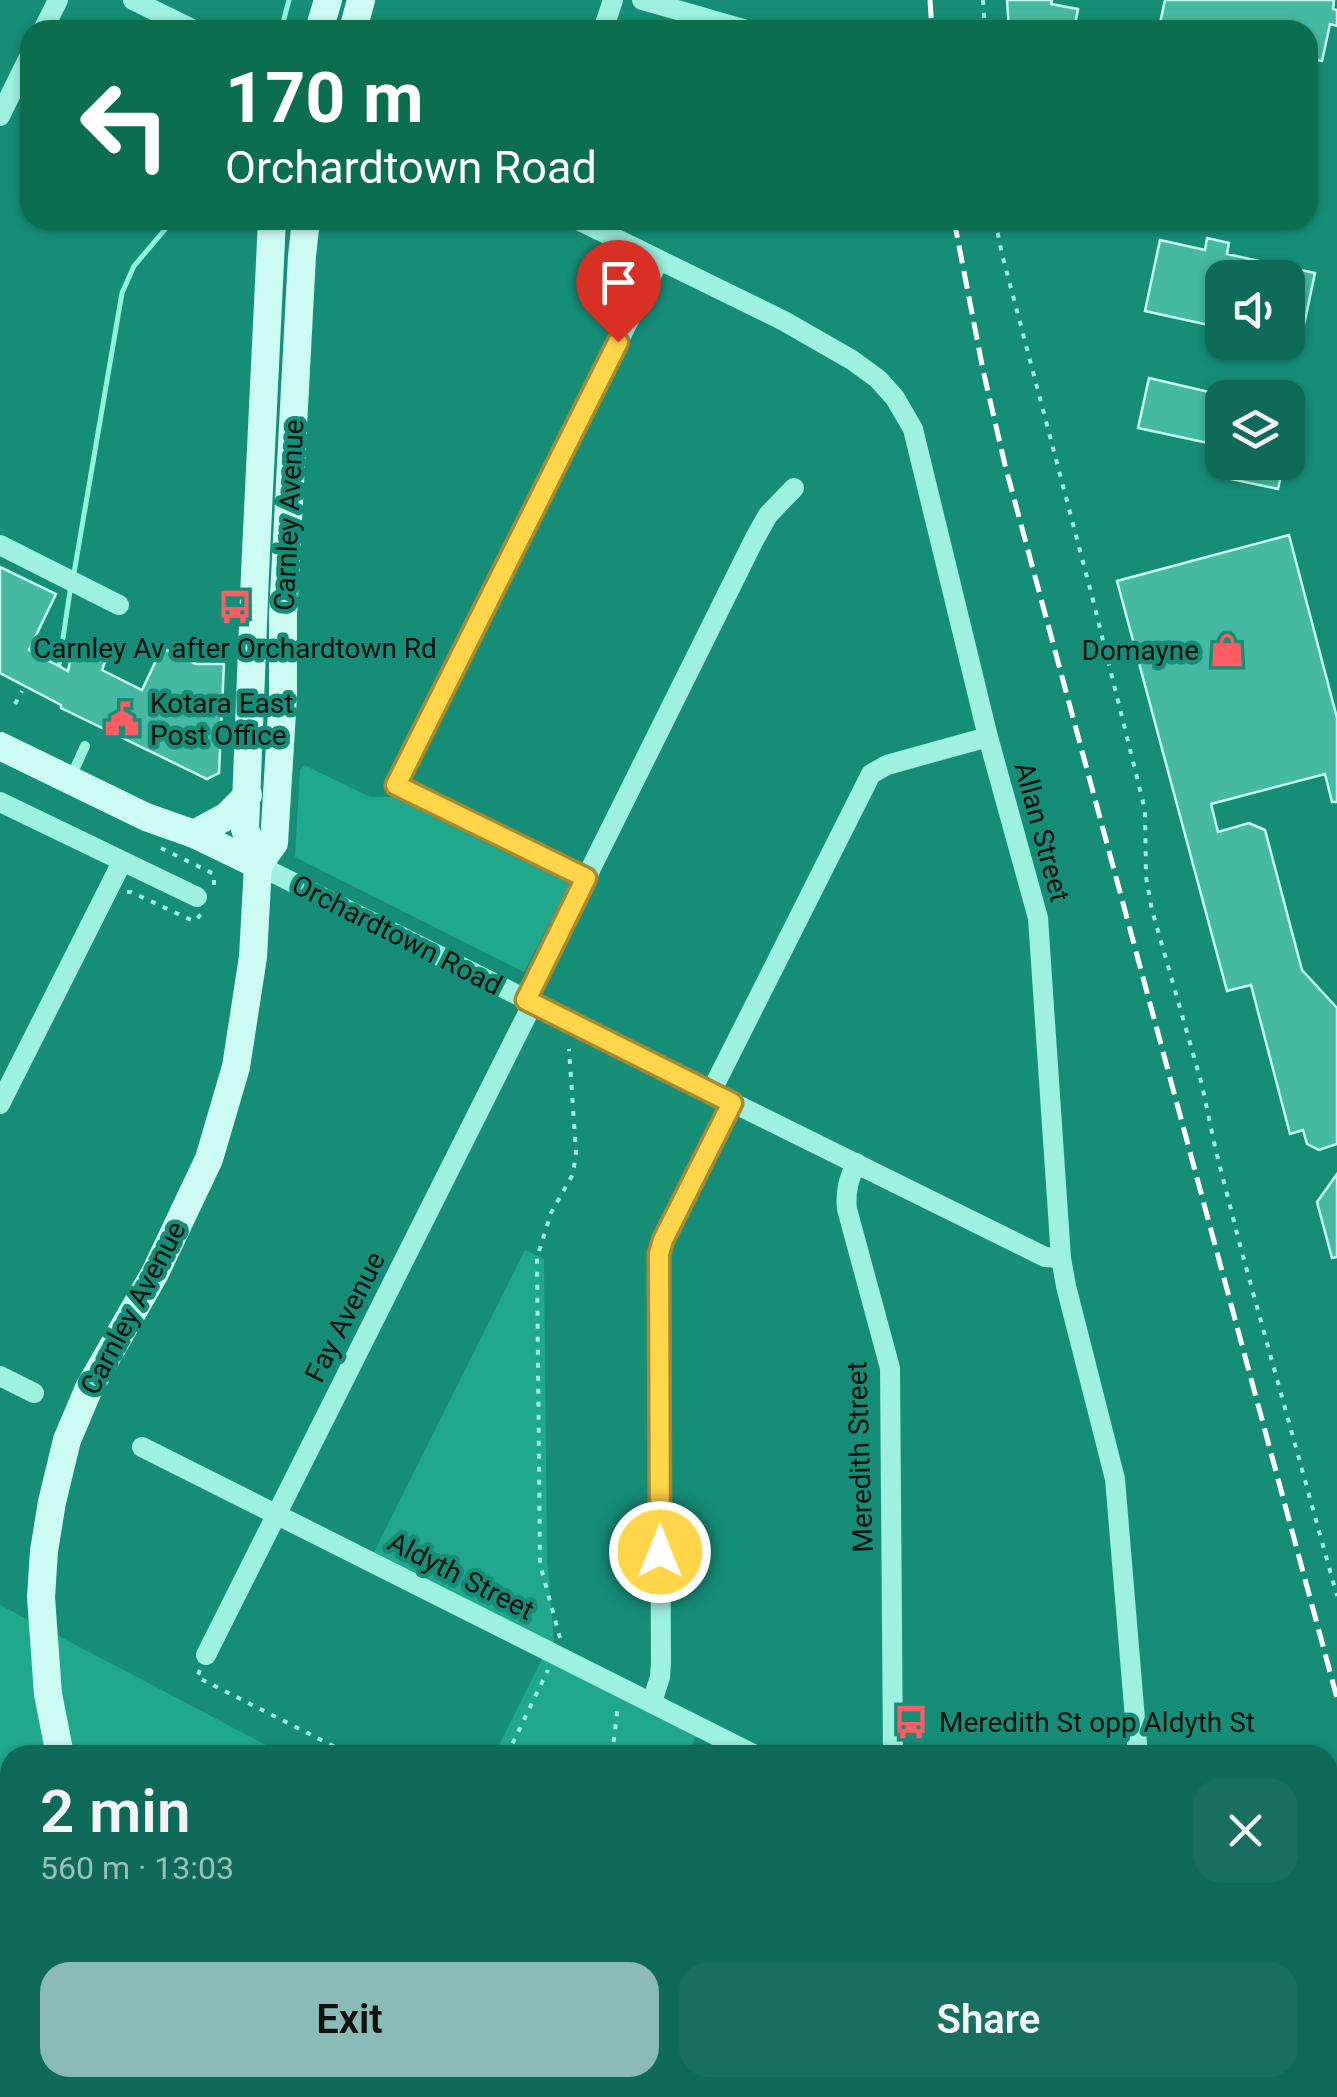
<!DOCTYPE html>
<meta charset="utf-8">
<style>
:root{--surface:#106a59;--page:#196f5f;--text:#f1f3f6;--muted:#9cbfba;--accent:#8bbbb9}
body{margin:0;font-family:Roboto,sans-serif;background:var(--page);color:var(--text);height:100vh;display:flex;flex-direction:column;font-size:38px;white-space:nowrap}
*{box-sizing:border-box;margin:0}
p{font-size:32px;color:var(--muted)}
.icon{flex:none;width:55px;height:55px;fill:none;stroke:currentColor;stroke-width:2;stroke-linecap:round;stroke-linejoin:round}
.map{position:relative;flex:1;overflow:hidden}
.panel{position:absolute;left:0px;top:1745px;width:1338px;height:352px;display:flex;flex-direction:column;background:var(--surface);border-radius:30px 30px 0 0;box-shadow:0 2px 8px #0004}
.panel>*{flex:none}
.hud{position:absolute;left:20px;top:20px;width:1298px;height:210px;border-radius:30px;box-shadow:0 2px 8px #0004;background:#0b6e4f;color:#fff;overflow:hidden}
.tools{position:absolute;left:1205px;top:260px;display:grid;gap:20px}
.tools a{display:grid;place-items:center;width:100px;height:100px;border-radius:20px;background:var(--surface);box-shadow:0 2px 8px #0004;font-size:50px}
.pin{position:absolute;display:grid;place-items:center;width:85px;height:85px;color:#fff;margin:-102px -42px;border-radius:50% 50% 50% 0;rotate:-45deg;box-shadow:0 0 10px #0007}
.pin .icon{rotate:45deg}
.me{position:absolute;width:110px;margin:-55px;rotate:0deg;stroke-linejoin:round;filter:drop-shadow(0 0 8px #0008)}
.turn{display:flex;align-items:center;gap:35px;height:210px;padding:0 40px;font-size:45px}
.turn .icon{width:130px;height:130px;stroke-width:2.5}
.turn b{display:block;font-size:70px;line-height:85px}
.round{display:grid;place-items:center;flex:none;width:105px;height:105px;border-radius:30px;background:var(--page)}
.headline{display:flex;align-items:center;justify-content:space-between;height:170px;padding:0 40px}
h1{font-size:60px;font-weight:600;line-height:75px}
.primary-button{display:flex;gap:20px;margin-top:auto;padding:20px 40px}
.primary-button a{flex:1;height:115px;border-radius:30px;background:var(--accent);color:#111;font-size:40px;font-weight:600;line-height:115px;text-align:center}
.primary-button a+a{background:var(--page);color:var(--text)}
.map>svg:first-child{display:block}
.green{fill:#20a88d}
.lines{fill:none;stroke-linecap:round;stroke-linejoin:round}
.stream{stroke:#90f3de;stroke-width:5}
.building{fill:#46b9a3;stroke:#c5fbf1;stroke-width:2.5}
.path{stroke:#9ef0e0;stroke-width:4;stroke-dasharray:5 8;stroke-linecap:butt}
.lane{stroke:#9ef0e0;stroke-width:10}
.street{stroke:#9ef0e0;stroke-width:20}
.secondary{stroke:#ccfbf3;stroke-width:28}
.rail{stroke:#fff;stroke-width:5;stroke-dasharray:18 8;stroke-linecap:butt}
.route-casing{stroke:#a68a30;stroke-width:25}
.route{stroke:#ffd54a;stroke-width:18}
.labels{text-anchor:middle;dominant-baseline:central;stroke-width:9;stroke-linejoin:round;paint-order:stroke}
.street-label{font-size:28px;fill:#111;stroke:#158d77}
.poi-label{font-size:28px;fill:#111;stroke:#158d77;text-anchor:start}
</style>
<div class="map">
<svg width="1337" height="2097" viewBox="0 0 1337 2097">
<rect width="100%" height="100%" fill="#158d77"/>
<g class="green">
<path d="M304,765L370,797H392L570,884L524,972L295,857L300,770Z"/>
<path d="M525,1250L544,1259L547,1560L555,1653L701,1726L687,1755H494L547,1649L370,1560Z"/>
<path d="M0,1605L285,1755H10V2088H847L855,2097H0Z"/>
</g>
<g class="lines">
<g class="stream">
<path d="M281,30L289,0"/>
<path d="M74,573L122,293L134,266L173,220"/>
<path d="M58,672L70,591"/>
<path d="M695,2088L702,2097"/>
</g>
</g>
<g class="building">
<path d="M1007,0H1052L1051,4L1078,9L1074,30H1009Z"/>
<path d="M1165,0H1334L1333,9L1337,10V26L1330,24L1322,61L1308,58V30H1169L1159,28Z"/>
<path d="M1207,238L1229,243L1227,254L1315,273L1300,344L1288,342V278H1222V328L1145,311L1160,240L1205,250Z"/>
<path d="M1149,378L1222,395V446L1138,428Z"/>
<path d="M1220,462H1284L1278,489L1217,476Z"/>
<path d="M1289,535L1337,718V802H1332L1325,774L1211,804L1218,832L1249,823L1265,830L1302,970L1337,1008V1144L1319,1150L1307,1144L1303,1130L1290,1134L1251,985L1227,991L1117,581Z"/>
<path d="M0,567L56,594L29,650L68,671L74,641L107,657L102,670L142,690L162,648L196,664H224L219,773L207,779L61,708V705L0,673Z"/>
<path d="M1337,1174V1257L1332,1258L1317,1202Z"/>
</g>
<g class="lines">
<g class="path">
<path d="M983,0L985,30"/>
<path d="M995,220L1002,254L1093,600L1145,810L1146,877L1152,910L1202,1085L1215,1147L1241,1249L1337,1596"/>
<path d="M15,704L22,691"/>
<path d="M161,848L214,874V886"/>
<path d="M127,892H131L189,919L195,921L202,913"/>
<path d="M560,1638L540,1564L537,1258L551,1213L573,1174L576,1152L569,1049"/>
<path d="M200,1670L197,1677L351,1755"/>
<path d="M507,1755L548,1670"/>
<path d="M612,1755L618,1705"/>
<path d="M833,2088L842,2097"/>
<path d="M340,2097L347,2088"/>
<path d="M565,2097L566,2088"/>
</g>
<path class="lane" d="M71,777L85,746"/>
<g class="street">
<path d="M133,0L194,30"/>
<path d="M642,0L747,30"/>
<path d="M43,30L58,0"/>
<path d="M603,30L613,0"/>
<path d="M0,116L30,55"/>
<path d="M578,220L784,321L852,360L878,379L895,398L913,429L988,737L1038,918L1061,1258L1066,1286L1115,1479L1138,1755"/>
<path d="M0,545L119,605"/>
<path d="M0,802L197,897"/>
<path d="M258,865L711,1092L1045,1257L1061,1258"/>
<path d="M586,877L396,785L659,260"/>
<path d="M526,999L755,538L768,515L794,488"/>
<path d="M711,1092L871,774L887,765L988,737"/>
<path d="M0,1104L122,862"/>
<path d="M856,1163C849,1179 845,1191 847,1209L890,1368L893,1755"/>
<path d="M0,1376L34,1393"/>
<path d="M142,1447L755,1755"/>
<path d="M206,1655L533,1003"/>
<path d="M652,1702L660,1677L661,1663L659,1254L663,1240L732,1103"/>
<path d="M900,2088L903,2097"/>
<path d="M1162,2088V2097"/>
</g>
<g class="secondary">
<path d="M319,30L328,0"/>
<path d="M353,30L361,0"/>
<path d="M0,746L146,817L194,834L258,865"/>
<path d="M194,834L227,816L248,795"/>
<path d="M258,865L274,843L283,696V615L302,256L306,220"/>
<path d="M60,1755L48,1694L41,1597L44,1551L52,1502L67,1440L89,1388L155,1273L209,1159L236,1067L253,957L258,865L245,829L255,573L272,220"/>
<path d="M182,2088L186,2097"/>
</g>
<g class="rail">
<path d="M930,0L932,30"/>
<path d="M954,220L983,370L1005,465L1337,1698"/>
</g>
</g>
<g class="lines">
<g class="route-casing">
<path id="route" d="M618,342L396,785L586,878L526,1000L732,1103L663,1240L659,1254L660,1552"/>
</g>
<use href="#route" class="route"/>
</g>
<defs>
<g id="bus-bare" transform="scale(2.7)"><path d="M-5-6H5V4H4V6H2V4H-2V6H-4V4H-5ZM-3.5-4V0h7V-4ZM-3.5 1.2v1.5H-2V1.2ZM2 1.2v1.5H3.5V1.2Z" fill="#ff5d63" stroke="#158d77" stroke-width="2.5" paint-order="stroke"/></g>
<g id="shop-bare" transform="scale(2.7)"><path d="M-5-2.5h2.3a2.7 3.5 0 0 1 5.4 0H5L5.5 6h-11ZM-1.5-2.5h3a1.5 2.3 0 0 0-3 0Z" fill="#ff5d63" stroke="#158d77" stroke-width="2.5" paint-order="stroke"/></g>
<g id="civic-bare" transform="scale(2.7)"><path d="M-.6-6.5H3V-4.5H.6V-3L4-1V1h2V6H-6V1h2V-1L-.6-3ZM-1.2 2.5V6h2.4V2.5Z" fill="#ff5d63" stroke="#158d77" stroke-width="2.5" paint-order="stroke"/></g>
</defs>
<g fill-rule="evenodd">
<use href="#bus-bare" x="235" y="607"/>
<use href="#shop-bare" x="1227" y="650"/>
<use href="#civic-bare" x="122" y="719"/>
<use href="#bus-bare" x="911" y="1722"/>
</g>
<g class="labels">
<g class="street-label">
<text transform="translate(289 515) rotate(-87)">Carnley Avenue</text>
<text transform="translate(1042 832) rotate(75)">Allan Street</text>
<text transform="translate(397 935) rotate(27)">Orchardtown Road</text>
<text transform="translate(133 1308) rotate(-62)">Carnley Avenue</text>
<text transform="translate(345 1317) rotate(-63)">Fay Avenue</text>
<text transform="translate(860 1457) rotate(-92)">Meredith Street</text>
<text transform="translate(461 1576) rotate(27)">Aldyth Street</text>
</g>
<g class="poi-label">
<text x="235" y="648" text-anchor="middle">Carnley Av after Orchardtown Rd</text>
<text x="1199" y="650" text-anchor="end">Domayne</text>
<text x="150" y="703">Kotara East<tspan x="150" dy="32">Post Office</tspan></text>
<text x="939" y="1722">Meredith St opp Aldyth St</text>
</g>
</g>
</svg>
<div class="tools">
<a><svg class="icon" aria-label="sound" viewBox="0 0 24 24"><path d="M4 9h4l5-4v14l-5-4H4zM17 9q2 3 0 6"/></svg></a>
<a><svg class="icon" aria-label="layers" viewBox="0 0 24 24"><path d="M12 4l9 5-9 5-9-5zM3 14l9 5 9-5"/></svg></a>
</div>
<div class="pin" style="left:618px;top:342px;background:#d93025"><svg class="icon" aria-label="arrive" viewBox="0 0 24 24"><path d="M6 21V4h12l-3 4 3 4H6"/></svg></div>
<svg class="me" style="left:660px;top:1552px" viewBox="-20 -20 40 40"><circle r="17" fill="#ffd54a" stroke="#fff" stroke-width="3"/><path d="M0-11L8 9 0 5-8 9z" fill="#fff"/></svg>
<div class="hud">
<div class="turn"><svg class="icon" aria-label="left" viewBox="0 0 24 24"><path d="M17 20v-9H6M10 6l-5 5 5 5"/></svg><div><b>170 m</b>Orchardtown Road</div></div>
</div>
<section class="panel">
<div class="headline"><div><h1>2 min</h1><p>560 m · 13:03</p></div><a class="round"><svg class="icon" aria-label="close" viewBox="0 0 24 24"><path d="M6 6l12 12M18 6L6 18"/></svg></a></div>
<div class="primary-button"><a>Exit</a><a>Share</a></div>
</section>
</div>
